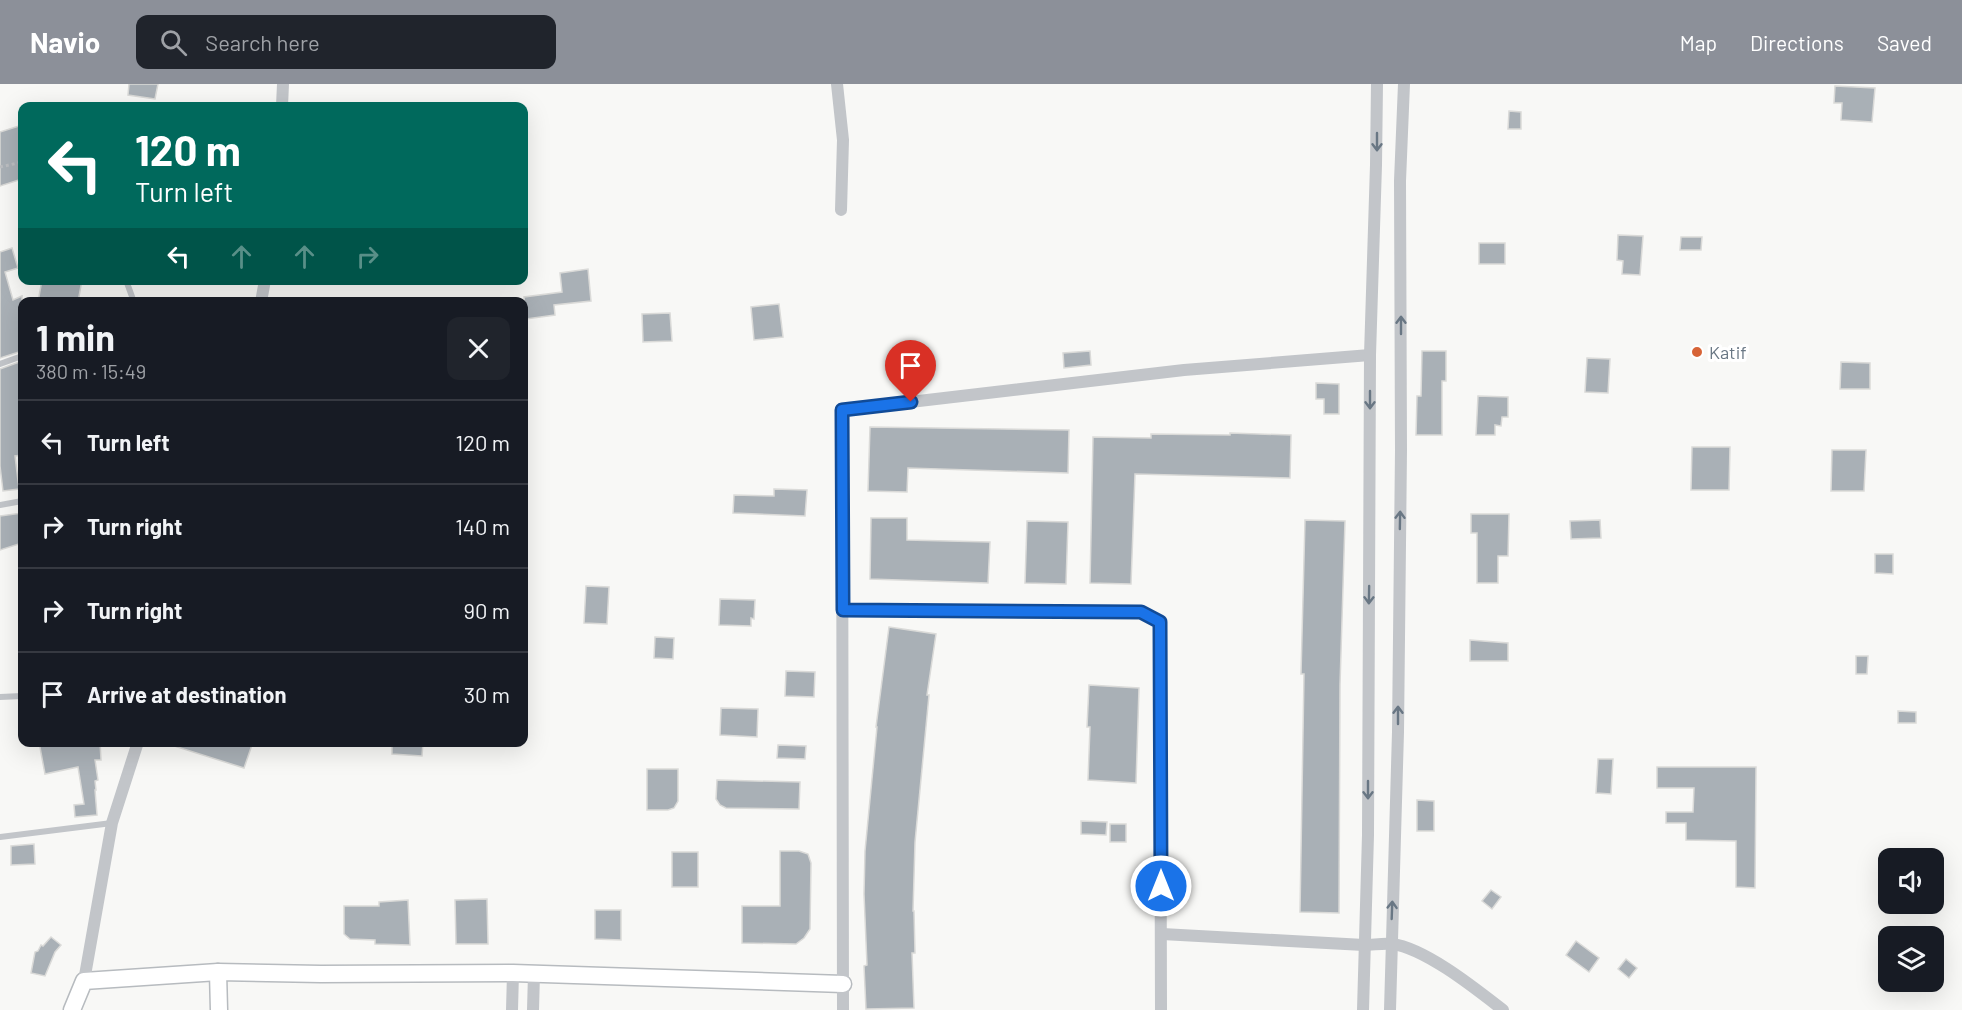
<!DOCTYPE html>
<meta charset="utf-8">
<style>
:root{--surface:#171b24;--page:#20242c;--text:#f1f3f6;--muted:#9ea1a6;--line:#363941;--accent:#8c9099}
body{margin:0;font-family:Barlow,sans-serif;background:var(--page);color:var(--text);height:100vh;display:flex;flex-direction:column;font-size:22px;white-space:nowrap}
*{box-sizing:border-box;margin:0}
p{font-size:20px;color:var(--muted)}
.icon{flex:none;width:33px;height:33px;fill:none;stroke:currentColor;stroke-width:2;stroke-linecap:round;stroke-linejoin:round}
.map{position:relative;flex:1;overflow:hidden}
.details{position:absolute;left:18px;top:213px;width:510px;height:450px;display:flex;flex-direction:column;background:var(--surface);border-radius:12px;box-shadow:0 6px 24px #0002}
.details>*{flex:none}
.guide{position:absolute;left:18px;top:18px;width:510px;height:183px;border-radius:12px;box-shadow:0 6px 24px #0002;background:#00695c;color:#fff;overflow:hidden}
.buttons{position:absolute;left:1878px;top:764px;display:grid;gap:12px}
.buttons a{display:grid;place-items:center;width:66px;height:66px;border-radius:12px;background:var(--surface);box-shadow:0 6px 24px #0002;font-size:30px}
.pin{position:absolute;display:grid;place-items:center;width:51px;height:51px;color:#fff;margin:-62px -26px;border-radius:50% 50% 50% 0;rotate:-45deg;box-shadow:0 0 6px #0007}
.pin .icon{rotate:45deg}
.me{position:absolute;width:66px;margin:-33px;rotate:0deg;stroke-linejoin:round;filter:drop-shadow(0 0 4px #0008)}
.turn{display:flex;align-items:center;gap:21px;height:126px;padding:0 18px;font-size:27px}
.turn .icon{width:78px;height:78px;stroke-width:2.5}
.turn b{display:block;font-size:42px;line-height:51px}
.lanes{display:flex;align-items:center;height:57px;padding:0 18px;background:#0003;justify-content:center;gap:30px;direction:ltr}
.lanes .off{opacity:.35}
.round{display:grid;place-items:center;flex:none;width:63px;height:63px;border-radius:12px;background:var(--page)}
.overview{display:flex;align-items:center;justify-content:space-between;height:102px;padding:0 18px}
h1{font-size:36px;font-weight:700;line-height:45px}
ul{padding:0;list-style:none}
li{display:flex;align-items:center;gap:18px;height:84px;padding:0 18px;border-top:2px solid var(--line)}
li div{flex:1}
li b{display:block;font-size:22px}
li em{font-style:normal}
header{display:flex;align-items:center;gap:36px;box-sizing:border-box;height:84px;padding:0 30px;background:var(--accent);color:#fff}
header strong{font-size:28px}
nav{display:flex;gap:33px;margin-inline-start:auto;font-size:21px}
.search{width:420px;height:54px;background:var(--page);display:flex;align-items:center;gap:15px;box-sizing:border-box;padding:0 21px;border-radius:12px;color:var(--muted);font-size:22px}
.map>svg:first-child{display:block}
.building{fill:#a9b0b6;stroke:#dadad8;stroke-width:1.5}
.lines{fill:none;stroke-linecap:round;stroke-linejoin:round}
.secondary-casing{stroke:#b7bbbf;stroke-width:19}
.path{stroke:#bcbec1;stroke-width:3;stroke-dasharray:3 3;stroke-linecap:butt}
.lane{stroke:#c2c5c9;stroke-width:6}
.street{stroke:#c2c5c9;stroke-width:12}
.secondary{stroke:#fff;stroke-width:16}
.oneway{stroke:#697784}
.route-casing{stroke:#114b97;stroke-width:15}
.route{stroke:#1a73e8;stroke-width:10}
.poi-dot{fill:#d76437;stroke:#fff;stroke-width:2}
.labels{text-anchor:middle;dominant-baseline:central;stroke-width:6;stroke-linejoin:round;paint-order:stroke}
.poi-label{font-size:18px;fill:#697784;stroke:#fff;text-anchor:start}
</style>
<header>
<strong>Navio</strong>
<div class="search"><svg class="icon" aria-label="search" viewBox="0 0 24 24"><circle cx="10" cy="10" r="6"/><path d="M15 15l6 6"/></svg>Search here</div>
<nav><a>Map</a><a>Directions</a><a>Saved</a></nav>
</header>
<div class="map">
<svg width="1962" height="926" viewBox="0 0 1962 926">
<rect width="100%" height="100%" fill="#f8f8f6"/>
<g class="building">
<path d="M129,0H158L155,15L128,11Z"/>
<path d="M1835,2L1875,4L1872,38L1841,36L1842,19H1834Z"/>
<path d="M1509,27L1521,28V45H1508Z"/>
<path d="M22,41V95L0,102V48Z"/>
<path d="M1618,151L1643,152L1640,191L1622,190L1623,177L1617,176Z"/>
<path d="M1681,153H1702L1701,166H1680Z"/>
<rect x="1479" y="159" width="26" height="21"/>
<path d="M12,164L18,184L5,188L13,216L22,212V267L0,274V168Z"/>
<path d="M588,185L591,217L554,221L555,231L526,235L524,213L562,208L560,189Z"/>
<path d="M42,196H82L78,218H38Z"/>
<path d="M779,220L783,253L754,256L751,223Z"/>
<path d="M670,229L672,257L643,258L642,230Z"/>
<path d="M1090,267L1091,281L1064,284L1063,269Z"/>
<path d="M1422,267H1446V297H1442V351H1416L1417,312H1421Z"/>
<path d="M1587,274L1610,275L1608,309L1585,308Z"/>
<path d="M22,277V371L15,372L19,405L3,407L0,382V285Z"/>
<path d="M1841,278L1870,279V305H1840Z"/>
<path d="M1316,299L1339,300V330H1324V315H1316Z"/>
<path d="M1478,312L1508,313V333H1502L1501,342L1495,341V351H1476Z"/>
<path d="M870,343L1069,346L1068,389L908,384L907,408L868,407Z"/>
<path d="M1230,349L1291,351L1290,394L1135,390L1131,500L1090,499L1093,353L1151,354V350L1230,351Z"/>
<path d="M1692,363H1730L1729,406H1691Z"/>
<path d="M1832,366H1866L1864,407H1831Z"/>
<path d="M774,405L807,406L805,432L733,429L734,411L774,412Z"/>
<path d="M22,429V459L0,466V432Z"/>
<path d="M1471,430H1509L1508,472H1498V499H1477V449H1471Z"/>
<path d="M871,434H907V456L990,458L988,499L870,495Z"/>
<path d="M1305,436L1345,437L1340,601L1339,829L1300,828L1304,590H1301Z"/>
<path d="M1600,436L1601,454L1571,455L1570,437Z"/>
<path d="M1027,437L1068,438L1066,500L1025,499Z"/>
<path d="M1875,470H1893V490L1875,489Z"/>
<path d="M586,502L609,503L607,540L584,539Z"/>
<path d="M720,515L755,516L754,535L751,534V542L719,541Z"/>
<path d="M889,543L936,550L927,611H929L915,758L913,827H914L915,869H912L914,924L866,925L864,882L867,881L864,810L865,767L877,643H876Z"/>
<path d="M655,553L674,554L673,575L654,574Z"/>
<path d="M1470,556L1508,559V577H1470Z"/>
<path d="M1856,572H1868L1867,590H1856Z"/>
<path d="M786,587L815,588L814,613L785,612Z"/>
<path d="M1089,601L1139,604L1136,699L1088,696L1090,643H1087Z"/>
<path d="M721,624L758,625L757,653L720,651Z"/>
<path d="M1898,627L1916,628V639H1898Z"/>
<path d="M39,658H100L101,676H95L98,696L95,697L96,706H95L97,731L75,733L74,721L84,720L78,683L45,690Z"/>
<path d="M171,658H253L244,684L171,661Z"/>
<path d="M392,658H423L422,672L392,670Z"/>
<path d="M778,661L806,662L805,675L777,674Z"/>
<path d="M1598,675H1613L1611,710L1596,709Z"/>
<path d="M1657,683H1756L1755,804L1736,803V757L1686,756V739H1666V728H1693L1694,704H1657Z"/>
<path d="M647,685H678V717L674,724L668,726H647Z"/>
<path d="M717,696L800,698L799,725L726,724L720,721L716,715Z"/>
<path d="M1417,716L1434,717V747H1417Z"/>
<path d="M1081,737L1107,738L1106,751L1081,750Z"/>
<rect x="1110" y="740" width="16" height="18"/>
<path d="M34,760L35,780L11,781V762Z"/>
<path d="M780,767H799L808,770L811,779L810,845L804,854L796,860L742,859V822H780Z"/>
<rect x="672" y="768" width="26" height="35"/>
<path d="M1491,806L1501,813L1492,825L1482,817Z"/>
<path d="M487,815L488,860H456L455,816Z"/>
<path d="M408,816L410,861L375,860V856L350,855L344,850V822H379V818Z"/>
<path d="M595,826H621V856L595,855Z"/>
<path d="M51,853L61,861L55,868L45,892L31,889L35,868L38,867L41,861L43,862Z"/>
<path d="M1576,857L1599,874L1589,888L1566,871Z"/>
<path d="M1626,875L1637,884L1629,894L1618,885Z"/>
</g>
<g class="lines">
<g class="secondary-casing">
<g id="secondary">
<path d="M218,888L219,926"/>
<path d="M72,926L84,897L218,888L321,890L513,889L843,900"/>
</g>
</g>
<path class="path" d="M0,83L22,78"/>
<g class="lane">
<path d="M127,199L134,218"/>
<path d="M0,280L22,272"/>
<path d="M0,421L22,417"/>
<path d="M0,613L22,612"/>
<path d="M0,753L112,739"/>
</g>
<g class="street">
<path d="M837,0L843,56L841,126"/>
<path d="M282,22L283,0"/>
<path d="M261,218L265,196"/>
<path d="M843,526L1141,528L1160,538L1161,926"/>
<path d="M1162,850L1364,861C1373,861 1383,859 1392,860C1425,864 1476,905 1503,926"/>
<path d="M84,897L112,739L138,658"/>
<path d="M512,926L513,889"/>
<path d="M533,926L534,890"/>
<path d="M843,926L842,326L1184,286L1370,271"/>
<path d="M1363,926L1368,751L1370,271L1376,81L1377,0"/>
<path d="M1390,926L1398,648L1401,366L1400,97L1404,0"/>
</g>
<use href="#secondary" class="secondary"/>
</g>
<defs><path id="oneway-shaft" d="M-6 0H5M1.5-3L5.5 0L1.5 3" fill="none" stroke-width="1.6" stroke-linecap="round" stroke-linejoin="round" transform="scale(1.5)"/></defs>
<g class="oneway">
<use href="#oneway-shaft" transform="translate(1377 58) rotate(90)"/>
<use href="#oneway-shaft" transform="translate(1401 241) rotate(-90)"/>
<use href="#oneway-shaft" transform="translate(1370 316) rotate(90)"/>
<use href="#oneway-shaft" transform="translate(1400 436) rotate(-89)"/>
<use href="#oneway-shaft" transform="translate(1369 511) rotate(91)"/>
<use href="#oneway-shaft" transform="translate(1398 631) rotate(-90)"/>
<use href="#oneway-shaft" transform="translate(1368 706) rotate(90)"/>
<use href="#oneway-shaft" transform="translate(1392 826) rotate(-88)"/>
</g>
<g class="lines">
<g class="route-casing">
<path id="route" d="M911,318L842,326L843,526L1141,528L1160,538L1161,802"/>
</g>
<use href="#route" class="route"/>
</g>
<circle class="poi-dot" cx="1697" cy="268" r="6"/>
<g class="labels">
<g class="poi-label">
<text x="1709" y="268">Katif</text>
</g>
</g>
</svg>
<div class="buttons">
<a><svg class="icon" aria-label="sound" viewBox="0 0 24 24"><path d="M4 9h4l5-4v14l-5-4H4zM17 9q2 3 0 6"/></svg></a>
<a><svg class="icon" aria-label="layers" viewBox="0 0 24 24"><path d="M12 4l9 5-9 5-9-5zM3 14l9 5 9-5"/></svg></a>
</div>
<div class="pin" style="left:911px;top:318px;background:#d93025"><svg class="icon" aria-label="arrive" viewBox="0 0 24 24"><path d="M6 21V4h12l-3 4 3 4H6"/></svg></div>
<svg class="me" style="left:1161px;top:802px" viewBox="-20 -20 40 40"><circle r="17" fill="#1a73e8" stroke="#fff" stroke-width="3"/><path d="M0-11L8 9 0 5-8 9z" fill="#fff"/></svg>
<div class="guide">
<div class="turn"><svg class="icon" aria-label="left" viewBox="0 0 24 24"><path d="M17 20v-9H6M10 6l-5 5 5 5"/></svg><div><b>120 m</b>Turn left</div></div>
<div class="lanes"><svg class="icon" aria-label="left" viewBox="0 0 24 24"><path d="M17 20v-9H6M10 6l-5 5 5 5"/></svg><svg class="icon off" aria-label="ahead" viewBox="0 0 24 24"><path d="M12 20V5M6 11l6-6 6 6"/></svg><svg class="icon off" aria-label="ahead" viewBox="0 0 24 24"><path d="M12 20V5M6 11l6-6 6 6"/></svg><svg class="icon off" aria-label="right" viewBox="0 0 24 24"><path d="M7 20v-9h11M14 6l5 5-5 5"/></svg></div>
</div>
<section class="details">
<div class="overview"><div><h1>1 min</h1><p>380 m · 15:49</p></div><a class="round"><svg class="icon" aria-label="close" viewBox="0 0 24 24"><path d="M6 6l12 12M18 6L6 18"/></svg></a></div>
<ul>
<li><svg class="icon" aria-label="left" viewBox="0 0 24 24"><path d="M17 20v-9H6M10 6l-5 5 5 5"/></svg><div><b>Turn left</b></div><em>120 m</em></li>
<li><svg class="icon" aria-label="right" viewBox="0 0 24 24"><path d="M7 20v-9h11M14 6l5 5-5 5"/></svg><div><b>Turn right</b></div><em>140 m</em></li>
<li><svg class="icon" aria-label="right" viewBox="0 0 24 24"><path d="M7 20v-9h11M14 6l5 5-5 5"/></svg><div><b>Turn right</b></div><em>90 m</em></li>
<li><svg class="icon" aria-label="arrive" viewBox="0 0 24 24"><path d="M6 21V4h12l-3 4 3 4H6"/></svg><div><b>Arrive at destination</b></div><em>30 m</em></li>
</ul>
</section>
</div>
